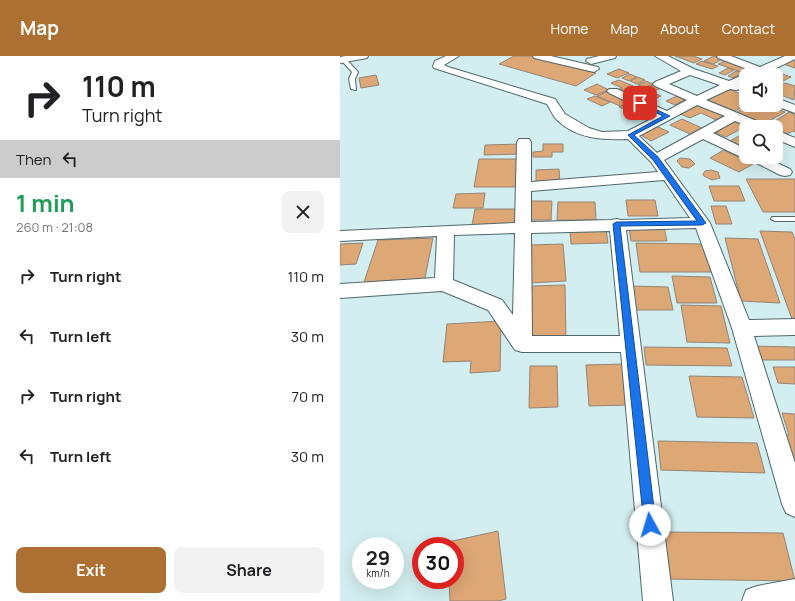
<!DOCTYPE html>
<meta charset="utf-8">
<style>
:root{--surface:#fff;--page:#f2f2f2;--text:#202124;--muted:#757577;--accent:#ad7033}
body{margin:0;font-family:Manrope,sans-serif;background:var(--page);color:var(--text);height:100vh;display:flex;flex-direction:column;font-size:15px;white-space:nowrap}
*{box-sizing:border-box;margin:0}
p{font-size:13px;color:var(--muted)}
.icon{flex:none;width:22px;height:22px;fill:none;stroke:currentColor;stroke-width:2;stroke-linecap:round;stroke-linejoin:round}
.map{position:relative;flex:1;overflow:hidden}
.side{display:flex;flex-direction:column;background:var(--surface);width:340px}
.side>*{flex:none}
.banner{background:#fff;color:var(--text);overflow:hidden}
.tools{position:absolute;left:399px;top:12px;display:grid;gap:8px}
.tools a{display:grid;place-items:center;width:44px;height:44px;border-radius:8px;background:var(--surface);box-shadow:0 4px 16px #0002;font-size:20px}
.speed{position:absolute;left:12px;top:481px;display:flex;gap:8px;font-size:20px;font-weight:700;text-align:center}
.speed>*{display:grid;place-content:center;width:52px;height:52px;border-radius:50%;background:var(--surface);box-shadow:0 4px 16px #0002;line-height:1}
.speed small{font-size:10px;font-weight:400}
.speed .limit{border:6px solid #d22;background:#fff;color:#111}
.pin{position:absolute;display:grid;place-items:center;width:34px;height:34px;color:#fff;margin:-17px;border-radius:8px;box-shadow:0 2px 6px #0006}
.me{position:absolute;width:44px;margin:-22px;rotate:354deg;stroke-linejoin:round;filter:drop-shadow(0 0 3px #0008)}
.turn{display:flex;align-items:center;gap:14px;height:84px;padding:0 16px;font-size:18px}
.turn .icon{width:52px;height:52px;stroke-width:2.5}
.turn b{display:block;font-size:28px;line-height:34px}
.then{display:flex;align-items:center;height:38px;padding:0 16px;background:#0003;gap:8px;font-size:15px}
.round{display:grid;place-items:center;flex:none;width:42px;height:42px;border-radius:8px;background:var(--page)}
.headline{display:flex;align-items:center;justify-content:space-between;height:68px;padding:0 16px}
h1{font-size:24px;font-weight:700;line-height:30px;color:#1e9e55}
.button{display:flex;gap:8px;margin-top:auto;padding:8px 16px}
.button a{flex:1;height:46px;border-radius:8px;background:var(--accent);color:#fff;font-size:16px;font-weight:700;line-height:46px;text-align:center}
.button a+a{background:var(--page);color:var(--text)}
ul{padding:0;list-style:none}
li{display:flex;align-items:center;gap:12px;height:60px;padding:0 16px}
li div{flex:1}
li b{display:block;font-size:15px}
li em{font-style:normal}
header{display:flex;align-items:center;gap:24px;box-sizing:border-box;height:56px;padding:0 20px;background:var(--accent);color:#fff}
header strong{font-size:19px}
nav{display:flex;gap:22px;margin-inline-start:auto;font-size:14px}
main{display:flex;flex:1;min-height:0}
.map>svg:first-child{display:block}
.building{fill:#dda776;stroke:#948375}
.lines{fill:none;stroke-linecap:round;stroke-linejoin:round}
.lane-casing{stroke:#4f6769;stroke-width:2}
.street-casing{stroke:#4f6769;stroke-width:2}
.lane{fill:#fff;fill-rule:evenodd}
.street{fill:#fff;fill-rule:evenodd}
.route{fill:#1a73e8;stroke:#114b97}
</style>
<header>
<strong>Map</strong>
<nav><a>Home</a><a>Map</a><a>About</a><a>Contact</a></nav>
</header>
<main>
<section class="side">
<div class="banner">
<div class="turn"><svg class="icon" aria-label="right" viewBox="0 0 24 24"><path d="M7 20v-9h11M14 6l5 5-5 5"/></svg><div><b>110 m</b>Turn right</div></div>
<div class="then">Then<svg class="icon" aria-label="left" viewBox="0 0 24 24"><path d="M17 20v-9H6M10 6l-5 5 5 5"/></svg></div>
</div>
<div class="headline"><div><h1>1 min</h1><p>260 m · 21:08</p></div><a class="round"><svg class="icon" aria-label="close" viewBox="0 0 24 24"><path d="M6 6l12 12M18 6L6 18"/></svg></a></div>
<ul>
<li><svg class="icon" aria-label="right" viewBox="0 0 24 24"><path d="M7 20v-9h11M14 6l5 5-5 5"/></svg><div><b>Turn right</b></div><em>110 m</em></li>
<li><svg class="icon" aria-label="left" viewBox="0 0 24 24"><path d="M17 20v-9H6M10 6l-5 5 5 5"/></svg><div><b>Turn left</b></div><em>30 m</em></li>
<li><svg class="icon" aria-label="right" viewBox="0 0 24 24"><path d="M7 20v-9h11M14 6l5 5-5 5"/></svg><div><b>Turn right</b></div><em>70 m</em></li>
<li><svg class="icon" aria-label="left" viewBox="0 0 24 24"><path d="M17 20v-9H6M10 6l-5 5 5 5"/></svg><div><b>Turn left</b></div><em>30 m</em></li>
</ul>
<div class="button"><a>Exit</a><a>Share</a></div>
</section>
<div class="map">
<svg width="455" height="545" viewBox="0 0 455 545">
<rect width="100%" height="100%" fill="#d3eef0"/>
<g class="building">
<path d="M174,0H193L256,17L236,30L159,8Z"/>
<path d="M335,0H353L362,3L354,7Z"/>
<path d="M374,0L383,3L373,8L364,5Z"/>
<path d="M449,3L455,5V12L440,7Z"/>
<path d="M387,4L412,13L404,17L378,8Z"/>
<path d="M362,5L378,10L372,13L356,8Z"/>
<path d="M388,12L394,14L385,19L379,17Z"/>
<path d="M279,13L289,17L277,22L267,18Z"/>
<path d="M396,15L402,17L393,22L388,20Z"/>
<path d="M433,15L451,21L437,28H436V19H425Z"/>
<path d="M290,18L297,21L289,25L282,22Z"/>
<path d="M36,19L39,29L21,32L19,22Z"/>
<path d="M298,21L305,24L297,28L290,25Z"/>
<path d="M279,24L298,32L284,39L276,35L282,32L271,27Z"/>
<path d="M306,25L313,28L305,32L298,29Z"/>
<path d="M445,27L455,30L454,44L436,37V32Z"/>
<path d="M257,28L269,34L256,39L244,34Z"/>
<path d="M313,29L321,32L312,36L305,33Z"/>
<path d="M386,32L406,40V49L395,55L365,43Z"/>
<path d="M268,35L291,45L280,50L257,40Z"/>
<path d="M314,37L321,40L308,46L301,43Z"/>
<path d="M339,39L348,42L335,49L326,45Z"/>
<path d="M255,40L270,46L262,50L247,43Z"/>
<path d="M293,45L305,51L292,57L279,51Z"/>
<path d="M360,47L387,58L376,64L361,57L350,62L338,57Z"/>
<path d="M410,49H428L445,56L424,68L397,56Z"/>
<path d="M308,52L320,58L306,64L294,58Z"/>
<path d="M449,56L455,59V76L453,75L447,78L436,74V71L427,70Z"/>
<path d="M394,62L408,69L386,81L372,75Z"/>
<path d="M342,63L362,72L350,78L330,69Z"/>
<path d="M316,70L329,76L311,85L299,78Z"/>
<path d="M406,76V93L390,85Z"/>
<path d="M181,88V98L144,99L145,89Z"/>
<path d="M203,88H223V96H212V101H193V96L203,95Z"/>
<path d="M384,94L413,108L399,116L370,102Z"/>
<path d="M340,102L350,103L355,108L349,112L342,111L337,105Z"/>
<path d="M139,103H179L177,131H134Z"/>
<path d="M219,113L220,127H196V114Z"/>
<path d="M371,114L378,116L380,122L372,124L364,120L363,118L365,115Z"/>
<path d="M406,123H455V156H423Z"/>
<path d="M369,130H399L405,145H374Z"/>
<path d="M145,137L143,152H113L116,138Z"/>
<path d="M286,144H315L318,160H288Z"/>
<path d="M191,145H212L211,164H189Z"/>
<path d="M218,146H255L256,164H217Z"/>
<path d="M371,150H386L392,168H376Z"/>
<path d="M135,153H181L180,168L132,169Z"/>
<path d="M289,171H324L327,185H291Z"/>
<path d="M266,173L268,187L231,188L230,174Z"/>
<path d="M420,175L452,176L455,183V266H453Z"/>
<path d="M93,182L84,227L23,229L38,184Z"/>
<path d="M385,182L418,183L440,247L401,245Z"/>
<path d="M23,187L16,208L0,209V188Z"/>
<path d="M296,187L364,188L371,216H300Z"/>
<path d="M223,188L226,225L189,227V189Z"/>
<path d="M332,220L370,221L377,247H337Z"/>
<path d="M225,229L226,283L190,284L192,230Z"/>
<path d="M292,230L328,231L333,254H295Z"/>
<path d="M341,249L381,250L390,287L347,286Z"/>
<path d="M161,265L160,315L130,317L131,305L103,306L107,268Z"/>
<path d="M412,290L455,291V304H416Z"/>
<path d="M304,291L387,292L392,310L306,309Z"/>
<path d="M283,308L289,349L249,350L246,309Z"/>
<path d="M190,310H217L218,351L189,352Z"/>
<path d="M433,311H455V328L438,327Z"/>
<path d="M349,320L402,321L414,362L357,361Z"/>
<path d="M442,357L455,358V412L444,379H449Z"/>
<path d="M318,385L417,387L425,417L321,414Z"/>
<path d="M158,475L166,543L158,545H110L109,524H115V490H108V486Z"/>
<path d="M322,476L443,477L455,525L327,523Z"/>
</g>
<g class="lines">
<g class="lane-casing">
<g id="lane">
<path d="M1,2H5L18,16L15,23L16,34L11,33L9,23L12,16L1,4Z"/>
<path d="M432,161H455V165H435L431,163Z"/>
</g>
</g>
<g class="street-casing">
<g id="street">
<path d="M5,0H28L27,2L0,7V1Z"/>
<path d="M106,0H119L104,9L108,11L215,43L225,58L249,72L262,76L288,75L317,60L269,37L267,35L269,33H277L327,55L347,44L315,30L313,28L315,26L341,15L315,0H328L354,13L389,25L412,15L378,2L377,0H391L420,11L445,0H455V3L426,17L420,19H406V25L399,28L402,31L400,33L396,34L390,33L366,44L424,68L426,71H409L395,65L373,77L406,93V101H424L450,113L452,116L450,119L445,120L440,119L407,102L401,101L363,83L324,104L370,167L409,264L455,263V279L414,280L455,407V461L446,457L442,448L392,272L356,172L286,174L333,545H303L281,296H182L175,294L148,254L102,235L0,242V228L95,222L97,180L0,185V175L175,167L177,86L179,83H189L191,86V126L318,116L311,106L288,83C262,84 237,83 217,64C213,60 210,53 207,48L94,12L93,10L95,5ZM350,19L380,29L357,40L329,28ZM357,49L385,60L317,97L299,80ZM324,124L350,162L281,164L277,163L271,164L191,166V135ZM270,175L280,280H192L191,177ZM175,177L173,259L162,244L113,224L114,179Z"/>
<path d="M193,0H211L258,11L259,13L254,16L194,2Z"/>
<path d="M259,0H276L275,2L251,8L246,5L247,3Z"/>
<path d="M436,42L455,49V57L433,49H436Z"/>
<path d="M436,74L455,82V91L436,83Z"/>
<path d="M455,523V545H402L406,534L417,530Z"/>
</g>
</g>
<use href="#lane" class="lane"/>
<use href="#street" class="street"/>
</g>
<path class="route" d="M300,46L330,60L294,79L318,101L366,167L362,169L280,170L316,469L314,474L310,475L305,474L304,469L273,168L276,166L357,165L313,104L288,79L323,60L298,48V47Z"/>
</svg>
<div class="tools">
<a><svg class="icon" aria-label="sound" viewBox="0 0 24 24"><path d="M4 9h4l5-4v14l-5-4H4zM17 9q2 3 0 6"/></svg></a>
<a><svg class="icon" aria-label="search" viewBox="0 0 24 24"><circle cx="10" cy="10" r="6"/><path d="M15 15l6 6"/></svg></a>
</div>
<div class="speed"><div>29<small>km/h</small></div><div class="limit">30</div></div>
<div class="pin" style="left:300px;top:47px;background:#d93025"><svg class="icon" aria-label="arrive" viewBox="0 0 24 24"><path d="M6 21V4h12l-3 4 3 4H6"/></svg></div>
<svg class="me" style="left:310px;top:469px" viewBox="-20 -20 40 40"><circle r="19" fill="#fff"/><path d="M0-13L10 11 0 6-10 11z" fill="#1a73e8"/></svg>
</div>
</main>
